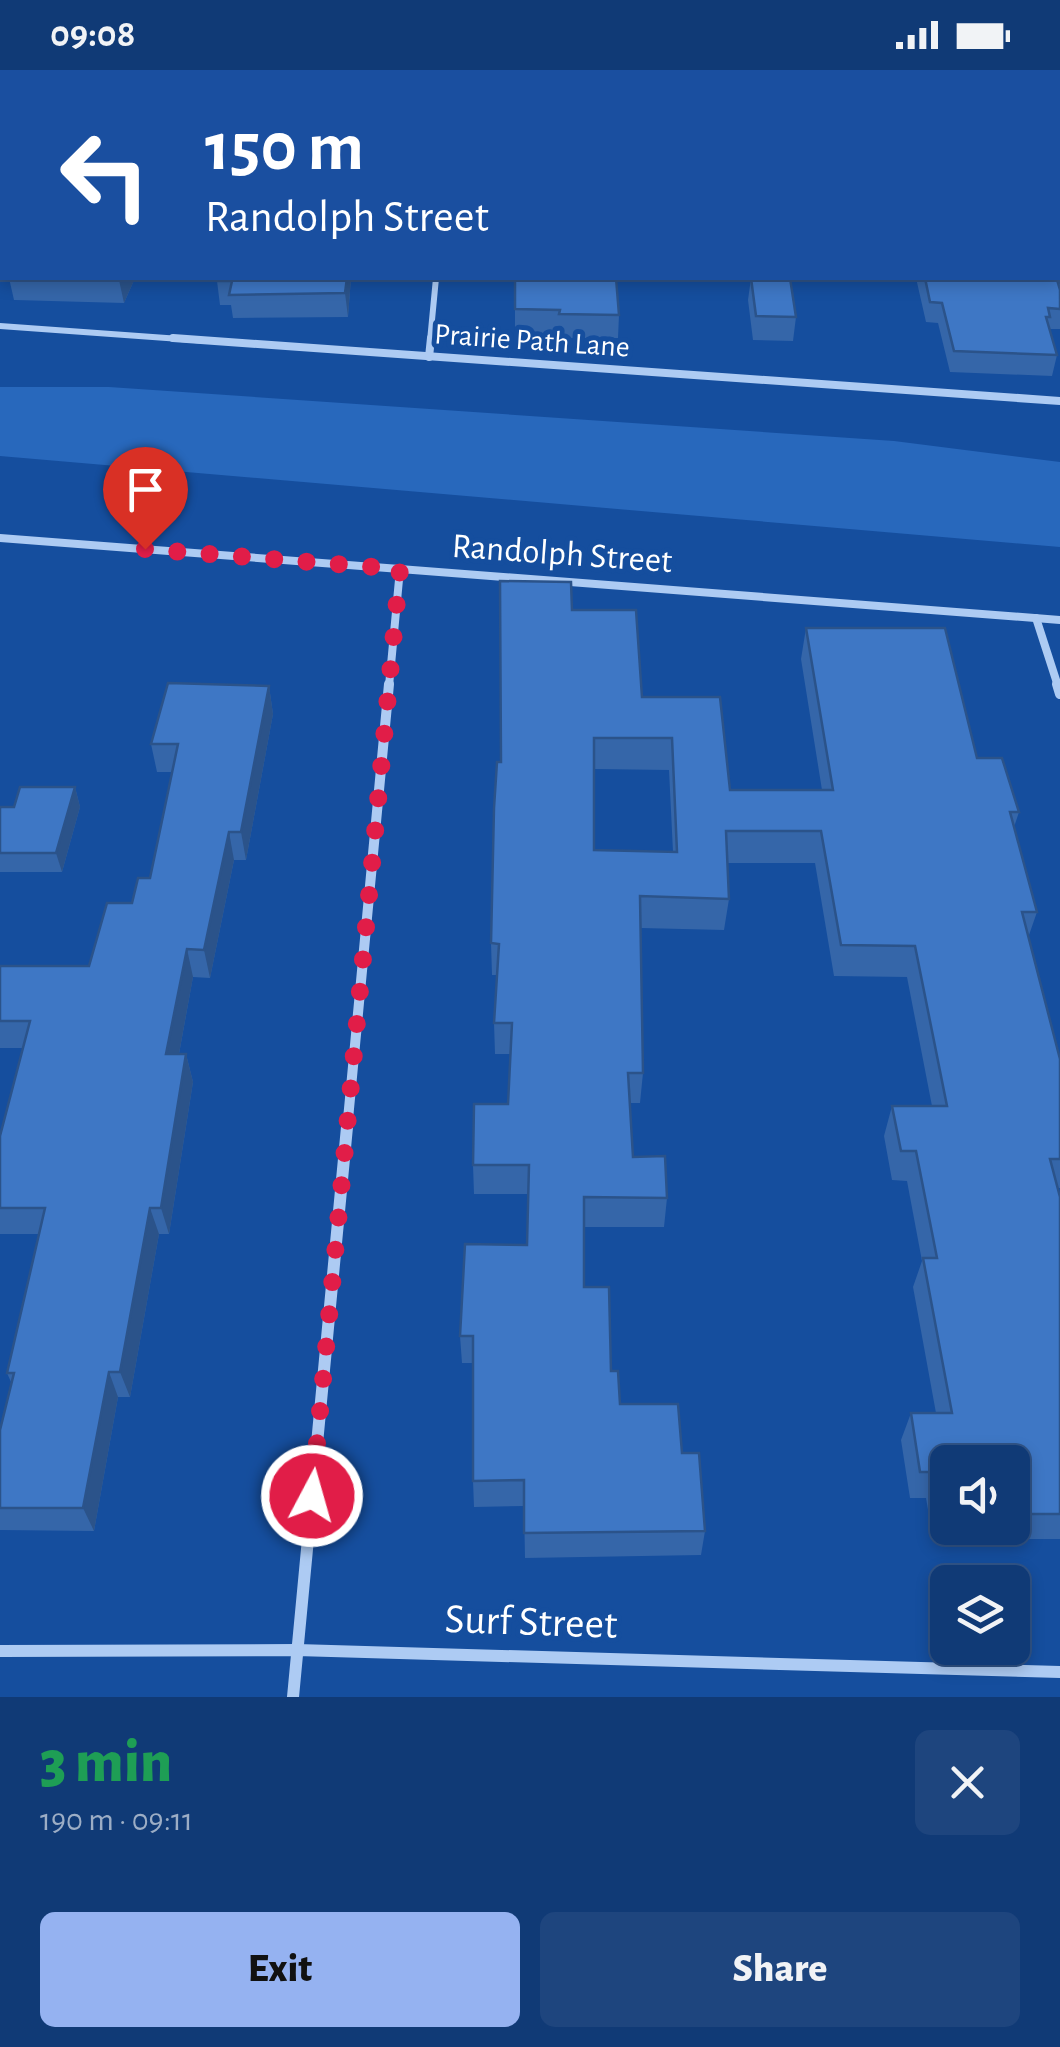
<!DOCTYPE html>
<meta charset="utf-8">
<style>
:root{--surface:#103a76;--page:#1e457e;--text:#f1f3f6;--muted:#9cadc5;--line:#305488;--accent:#95b2f1}
body{margin:0;font-family:"Alegreya Sans",sans-serif;background:var(--page);color:var(--text);height:100vh;display:flex;flex-direction:column;font-size:38px;white-space:nowrap}
*{box-sizing:border-box;margin:0}
p{font-size:32px;color:var(--muted)}
.icon{flex:none;width:55px;height:55px;fill:none;stroke:currentColor;stroke-width:2;stroke-linecap:round;stroke-linejoin:round}
.map{position:relative;height:1627px;overflow:hidden}
.side{display:flex;flex-direction:column;background:var(--surface);flex:1}
.side>*{flex:none}
.top-card{position:absolute;left:0px;top:0px;width:1060px;height:210px;box-shadow:0 5px 15px #0003,0 0 0 2px var(--line);background:#1a4fa0;color:#fff;overflow:hidden}
.fabs{position:absolute;left:930px;top:1375px;display:grid;gap:20px}
.fabs a{display:grid;place-items:center;width:100px;height:100px;border-radius:15px;background:var(--surface);box-shadow:0 5px 15px #0003,0 0 0 2px var(--line);font-size:50px}
.pin{position:absolute;display:grid;place-items:center;width:85px;height:85px;color:#fff;margin:-102px -42px;border-radius:50% 50% 50% 0;rotate:-45deg;box-shadow:0 0 10px #0007}
.pin .icon{rotate:45deg}
.me{position:absolute;width:110px;margin:-55px;rotate:6deg;stroke-linejoin:round;filter:drop-shadow(0 0 8px #0008)}
.turn{display:flex;align-items:center;gap:35px;height:210px;padding:0 40px;font-size:45px}
.turn .icon{width:130px;height:130px;stroke-width:2.5}
.turn b{display:block;font-size:70px;line-height:85px}
.round{display:grid;place-items:center;flex:none;width:105px;height:105px;border-radius:15px;background:var(--page)}
.overview{display:flex;align-items:center;justify-content:space-between;height:170px;padding:0 40px}
h1{font-size:60px;font-weight:800;line-height:75px;color:#1e9e55}
.action{display:flex;gap:20px;margin-top:auto;padding:20px 40px}
.action a{flex:1;height:115px;border-radius:15px;background:var(--accent);color:#111;font-size:40px;font-weight:800;line-height:115px;text-align:center}
.action a+a{background:var(--page);color:var(--text)}
.status{display:flex;justify-content:space-between;align-items:center;height:70px;padding:0 50px;background:var(--surface);direction:ltr}
.status svg{height:28px;fill:currentColor}
.map>svg:first-child{display:block}
.green{fill:#2868bc}
.lines{fill:none;stroke-linecap:round;stroke-linejoin:round}
.minor-far3{stroke:#adcbf3;stroke-width:6}
.minor-far2{stroke:#adcbf3;stroke-width:8}
.minor-far1{stroke:#adcbf3;stroke-width:10}
.minor{stroke:#adcbf3;stroke-width:12}
.wall{fill:#3566a9;fill-rule:evenodd}
.shaded-wall{fill:#2b538a}
.building{fill:#3e77c5;stroke:#2b538a;stroke-width:2.5;fill-rule:evenodd}
.route{stroke:#e11d48;stroke-width:18;stroke-dasharray:0 32.4}
.labels{text-anchor:middle;dominant-baseline:central;stroke-width:10;stroke-linejoin:round;paint-order:stroke}
.far-street-label{font-size:30px;fill:#fff;stroke:#154e9e}
.street-label{font-size:35px;fill:#fff;stroke:#154e9e}
.near-street-label{font-size:42px;fill:#fff;stroke:#154e9e}
</style>
<div class="status"><b>09:08</b><svg viewBox="0 0 49 12"><path d="M0 12V9h3v3zM5 12V6h3v6zM10 12V3h3v9zM15 12V0h3v12zM26 1h20v11H26zM47 4h2v5h-2z"/></svg></div>
<div class="map">
<svg width="1060" height="1627" viewBox="0 0 1060 1627">
<rect width="100%" height="100%" fill="#154e9e"/>
<path class="green" d="M0,317H109L894,371L1060,392V477L0,386Z"/>
<g class="lines">
<g class="minor-far3">
<path d="M0,94L2,89"/>
<path d="M0,256L208,271"/>
<path d="M430,271L436,208"/>
</g>
<g class="minor-far2">
<path d="M173,268L1060,331"/>
<path d="M429,287L431,268"/>
<path d="M0,468L1060,550"/>
<path d="M1036,548L1058,616"/>
<path d="M389,616L400,499"/>
</g>
<g class="minor-far1">
<path d="M1057,614L1060,624"/>
<path d="M347,1060L389,614"/>
</g>
<g class="minor">
<path d="M0,1581L297,1580L1060,1602"/>
<path d="M293,1627L347,1057"/>
</g>
</g>
<g class="wall">
<path d="M905,0H1059L1060,2L1058,13V2H906Z"/>
<path d="M1058,17L1060,22V259H1050L1057,285L1052,306L950,302L938,253L926,252L916,208H1058Z"/>
<path d="M9,208H135L124,233L14,230Z"/>
<path d="M351,208L348,247L233,248L231,235H220L217,211Z"/>
<path d="M515,208L619,245L618,268H559V263H515Z"/>
<path d="M751,208L796,247L793,271L753,270L748,230Z"/>
<path d="M572,540L642,627L730,720H822L801,589L806,558L977,688L1019,742L1014,757L1037,842L1028,868L1060,989V1118H1058L1060,1126V1469H933L926,1428H910L901,1370L911,1343H936L913,1217L922,1191L907,1111L892,1110L884,1066L892,1036H932L907,907L834,906L815,793H727L729,829L724,860L641,858L643,1003L640,1033H630L633,1087L667,1128L664,1157H584V1217L620,1334L682,1383L705,1461L701,1485L525,1488L524,1436L474,1437L473,1411V1293H462L460,1266L527,1175L528,1124H474L473,1095L508,1034L510,984H495L494,953L497,905H492L491,873L501,692ZM594,699L669,700L673,782L594,780ZM948,1392H1012V1458H948Z"/>
<path d="M269,616L273,644L246,790H234L210,908L193,907L179,984H186L193,1012L169,1164H159L130,1327H118L94,1461L0,1460V1360L11,1312L7,1303L39,1164H0V1066L23,978H0V896H89L132,833L150,808L172,702H157L151,674Z"/>
<path d="M75,717L80,737L62,802H0V737H14Z"/>
</g>
<g class="shaded-wall">
<path d="M120,208H135L124,233L119,210Z"/>
<path d="M347,208H351L348,247L345,223Z"/>
<path d="M269,616L273,644L246,790L241,762Z"/>
<path d="M75,717L80,737L62,802L56,783Z"/>
<path d="M229,762L234,790L210,908L204,880Z"/>
<path d="M187,879L193,907L174,1011L166,984Z"/>
<path d="M186,984L193,1012L169,1164L161,1138Z"/>
<path d="M150,1138L159,1164L130,1327L120,1302Z"/>
<path d="M109,1302L118,1327L94,1461L83,1438Z"/>
</g>
<g class="building">
<path d="M104,0H389V2H102Z"/>
<rect x="521" y="0" width="97" height="2"/>
<path d="M915,0H1059L1060,2H916Z"/>
<path d="M1058,17L1060,22V180H1058Z"/>
<path d="M1058,187L1060,194V213H1058L1060,220V239L1048,238L1050,247H1046L1057,285L954,281L942,233L930,232L925,208H1058Z"/>
<path d="M52,208H120L119,210Z"/>
<path d="M218,208H347L345,223L229,225L232,211H217Z"/>
<path d="M515,208H616L619,245L559,244L560,240L515,239Z"/>
<path d="M751,208H790L796,247L756,246Z"/>
<path d="M500,511L571,512L572,540H636L642,627H720L730,720H833L806,558H945L977,688H1002L1019,742H1010L1037,842H1022L1060,989V1089H1050L1060,1127V1444H1012V1392H948V1444H945L937,1402H920L911,1343H952L923,1188H937L916,1081H901L892,1036H947L915,876L841,875L821,761H726L729,829L640,826L643,1003H628L633,1087L665,1086L667,1128L584,1127V1217H609L611,1301H618L620,1334H678L682,1383H699L705,1461L524,1463V1410L473,1411V1266H460L465,1174L527,1175L529,1095H473L474,1034H508L512,953H494L499,874L491,873L494,738L497,692H501ZM594,668H672L677,782L594,780Z"/>
<path d="M168,613L269,616L241,762H229L204,880L187,879L166,984H186L161,1138H150L120,1302H109L83,1438H0V1360L14,1303H7L45,1138H0V1066L30,951H0V896H89L107,833H132L138,808H150L178,674H151Z"/>
<path d="M20,717H75L56,783H0V737H14Z"/>
</g>
<g class="lines">
<path class="route" d="M145,479L400,499L312,1426"/>
</g>
<g class="labels">
<g class="far-street-label">
<text transform="translate(532 271) rotate(4)">Prairie Path Lane</text>
</g>
<g class="street-label">
<text transform="translate(562 484) rotate(4)">Randolph Street</text>
</g>
<g class="near-street-label">
<text transform="translate(531 1552) rotate(2)">Surf Street</text>
</g>
</g>
</svg>
<div class="fabs">
<a><svg class="icon" aria-label="sound" viewBox="0 0 24 24"><path d="M4 9h4l5-4v14l-5-4H4zM17 9q2 3 0 6"/></svg></a>
<a><svg class="icon" aria-label="layers" viewBox="0 0 24 24"><path d="M12 4l9 5-9 5-9-5zM3 14l9 5 9-5"/></svg></a>
</div>
<div class="pin" style="left:145px;top:479px;background:#d93025"><svg class="icon" aria-label="arrive" viewBox="0 0 24 24"><path d="M6 21V4h12l-3 4 3 4H6"/></svg></div>
<svg class="me" style="left:312px;top:1426px" viewBox="-20 -20 40 40"><circle r="17" fill="#e11d48" stroke="#fff" stroke-width="3"/><path d="M0-11L8 9 0 5-8 9z" fill="#fff"/></svg>
<div class="top-card">
<div class="turn"><svg class="icon" aria-label="left" viewBox="0 0 24 24"><path d="M17 20v-9H6M10 6l-5 5 5 5"/></svg><div><b>150 m</b>Randolph Street</div></div>
</div>
</div>
<section class="side">
<div class="overview"><div><h1>3 min</h1><p>190 m · 09:11</p></div><a class="round"><svg class="icon" aria-label="close" viewBox="0 0 24 24"><path d="M6 6l12 12M18 6L6 18"/></svg></a></div>
<div class="action"><a>Exit</a><a>Share</a></div>
</section>
